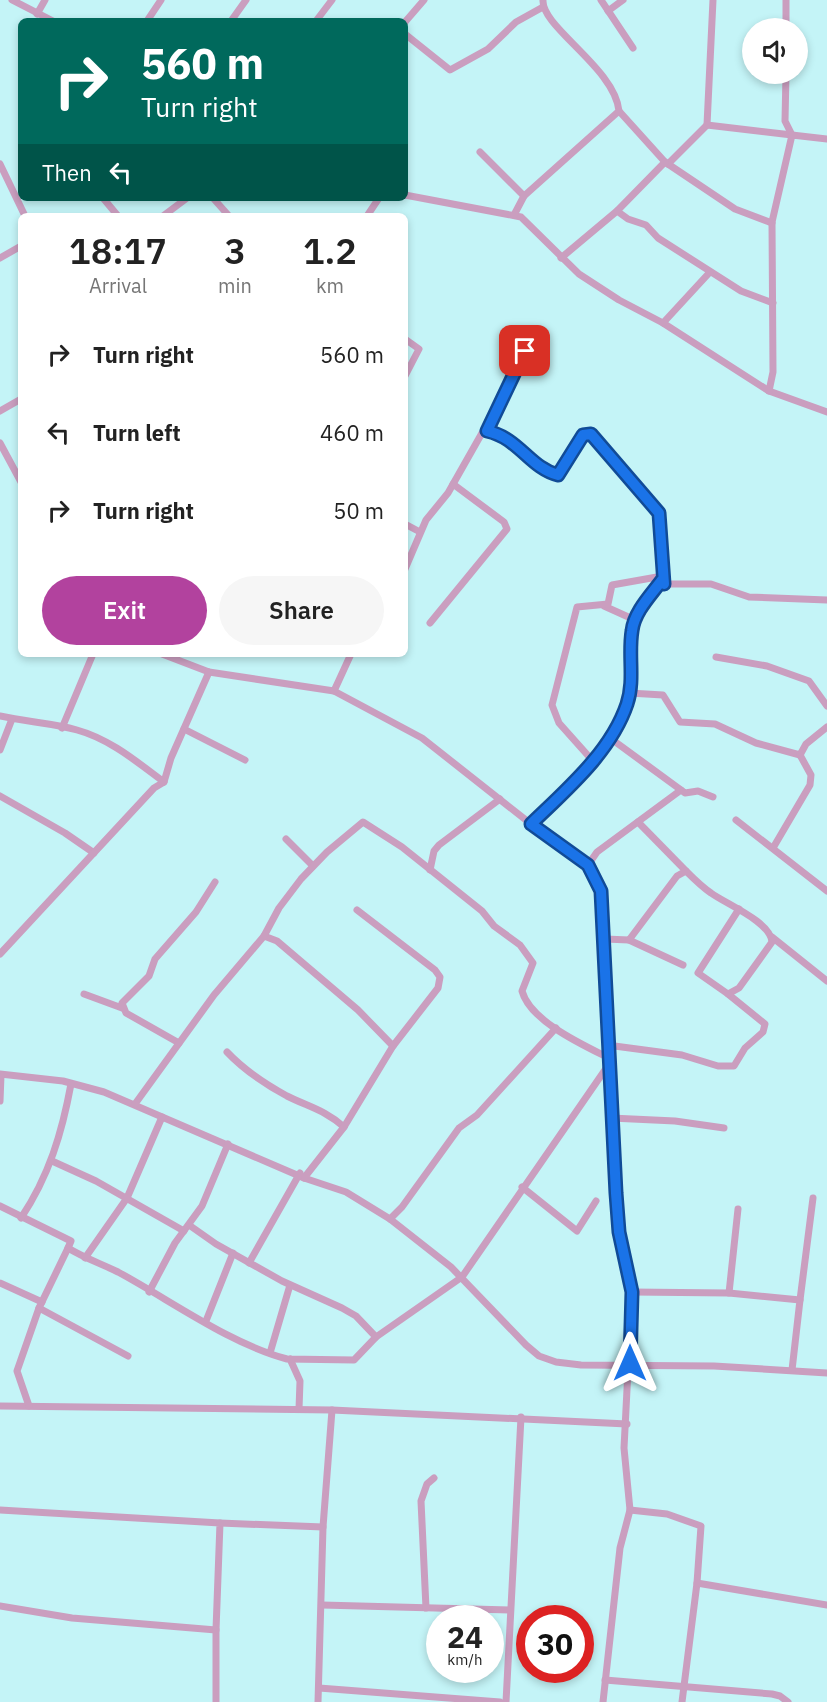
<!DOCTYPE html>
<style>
:root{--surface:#fff;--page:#f6f6f6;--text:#222;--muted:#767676;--accent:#b2429e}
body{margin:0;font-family:"IBM Plex Sans",sans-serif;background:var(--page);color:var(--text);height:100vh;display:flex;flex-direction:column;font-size:22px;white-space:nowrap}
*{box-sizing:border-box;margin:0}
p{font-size:20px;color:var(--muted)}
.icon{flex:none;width:33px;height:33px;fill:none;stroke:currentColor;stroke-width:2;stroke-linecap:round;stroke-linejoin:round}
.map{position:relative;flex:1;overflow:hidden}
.side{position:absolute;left:18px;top:213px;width:390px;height:444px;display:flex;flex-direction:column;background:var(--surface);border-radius:9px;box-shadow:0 3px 9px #0003}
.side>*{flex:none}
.guide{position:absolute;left:18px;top:18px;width:390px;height:183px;border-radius:9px;box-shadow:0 3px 9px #0003;background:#00695c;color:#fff;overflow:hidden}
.tools{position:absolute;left:742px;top:18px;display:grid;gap:12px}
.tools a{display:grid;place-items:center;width:66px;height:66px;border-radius:50%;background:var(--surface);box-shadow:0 3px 9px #0003;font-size:30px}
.speed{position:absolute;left:426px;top:1605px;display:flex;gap:12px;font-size:30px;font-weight:700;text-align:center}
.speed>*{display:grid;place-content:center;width:78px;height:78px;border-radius:50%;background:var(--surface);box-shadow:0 3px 9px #0003;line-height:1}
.speed small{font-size:15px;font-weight:400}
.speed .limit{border:9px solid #d22;background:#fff;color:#111}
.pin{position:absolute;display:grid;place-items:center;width:51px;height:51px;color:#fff;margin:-26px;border-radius:12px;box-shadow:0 3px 9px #0006}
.me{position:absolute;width:66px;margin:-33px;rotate:0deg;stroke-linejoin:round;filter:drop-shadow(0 0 4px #0008)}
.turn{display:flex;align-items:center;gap:21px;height:126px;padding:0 24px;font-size:27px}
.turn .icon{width:78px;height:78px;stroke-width:2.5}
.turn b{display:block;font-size:42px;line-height:51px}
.then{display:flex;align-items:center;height:57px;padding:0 24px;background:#0003;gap:12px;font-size:22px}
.eta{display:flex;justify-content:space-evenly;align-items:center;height:102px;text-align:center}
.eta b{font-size:36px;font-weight:600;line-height:42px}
.cta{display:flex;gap:12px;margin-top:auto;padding:12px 24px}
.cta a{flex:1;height:69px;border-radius:36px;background:var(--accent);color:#fff;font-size:24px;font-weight:600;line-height:69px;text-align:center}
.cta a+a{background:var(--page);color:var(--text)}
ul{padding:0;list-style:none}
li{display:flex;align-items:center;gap:18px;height:78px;padding:0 24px}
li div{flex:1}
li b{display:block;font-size:22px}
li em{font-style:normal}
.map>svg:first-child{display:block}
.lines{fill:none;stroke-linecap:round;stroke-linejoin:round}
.minor{stroke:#ca9ebf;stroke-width:7}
.route-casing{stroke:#114b97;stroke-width:15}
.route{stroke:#1a73e8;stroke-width:10}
</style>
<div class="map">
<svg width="827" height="1702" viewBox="0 0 827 1702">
<rect width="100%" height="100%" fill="#c4f4f7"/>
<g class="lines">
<g class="minor">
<path d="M12,0L53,21"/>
<path d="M601,0L633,48"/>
<path d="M608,11L623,0"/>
<path d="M37,14L45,0"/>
<path d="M147,21L161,0"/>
<path d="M231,21L246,0"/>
<path d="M316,21L332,0"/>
<path d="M405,22L424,0"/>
<path d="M786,28V0"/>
<path d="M405,34L450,70L488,49L516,22L543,7"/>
<path d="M619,111L665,162L735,209L772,223"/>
<path d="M707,125L713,0"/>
<path d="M480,152L524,196"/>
<path d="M0,164L25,216"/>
<path d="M668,164L707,125L792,135L785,121L786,74"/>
<path d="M405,195L521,217L579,274L619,300L663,323L769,391L827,412"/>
<path d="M103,198L118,216"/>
<path d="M213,198L229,216"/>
<path d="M617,211L628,219L646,225L658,238L741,291L773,303"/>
<path d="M514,215L524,196L619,111C615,68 541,27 543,0"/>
<path d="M163,216L187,198"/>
<path d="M367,216L379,198"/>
<path d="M0,258L21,246"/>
<path d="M561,258L617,211L665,162"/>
<path d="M663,323L710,272"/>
<path d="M405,339L419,349L405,376"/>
<path d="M769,391L773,372L772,222L792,135L827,139"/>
<path d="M0,411L21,399"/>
<path d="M487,431L525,351"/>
<path d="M0,443L21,482"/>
<path d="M405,524L420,532"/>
<path d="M405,569L426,520L448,493L482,433C508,422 533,469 558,475L583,435L588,434L659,512L664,582"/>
<path d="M604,606L635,620"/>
<path d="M430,623L507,529L504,522L453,484"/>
<path d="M162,654L209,672L334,691L422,738L531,824L588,865L601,891L616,1193L619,1232L632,1292L624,1448L630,1510L620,1548L603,1702"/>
<path d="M716,657L767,666L809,681L827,706"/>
<path d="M334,691L351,654"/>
<path d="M629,693L663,695L680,722L715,724L756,743L800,755L806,744L827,727"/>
<path d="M0,716C26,722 52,723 77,730C110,739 137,762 164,782"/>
<path d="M62,728L93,654"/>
<path d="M184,729L245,760"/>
<path d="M610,738L681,790"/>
<path d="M0,750L12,719"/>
<path d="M592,760C614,736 632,708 632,674C632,659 629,642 633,628C637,609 651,595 662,581"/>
<path d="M0,796L65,833L94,853"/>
<path d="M736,820L827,891"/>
<path d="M638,822L686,871"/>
<path d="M531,824L580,777L592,760L559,723L552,705L577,607L608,604L612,585L657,577L664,584H711L749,597L827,600"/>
<path d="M286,839L313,866"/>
<path d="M773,848L810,785L811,775L800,755"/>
<path d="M588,865L597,852L681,790L685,793L698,791L713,797"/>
<path d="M430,870L434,851L439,845L500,799"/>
<path d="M264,936L277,941L358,1010L393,1046"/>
<path d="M772,937L827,981"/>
<path d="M605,939L629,940L677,876L686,871C693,878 702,887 711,893C726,904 771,922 772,942L739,988L728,994L765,1024L763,1032L745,1048L734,1066H718L682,1055L607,1045"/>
<path d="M629,940L683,965"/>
<path d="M0,954L154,788L164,782L171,758L209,672"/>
<path d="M84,994L122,1008"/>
<path d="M728,994L698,973L739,909"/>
<path d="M179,1043L126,1013L122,1003L149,976L155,959L196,912L215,882"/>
<path d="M227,1052C244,1070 265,1084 287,1096C309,1107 325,1110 344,1127"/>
<path d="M0,1074L63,1081L104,1092L304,1178L346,1192L390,1219L451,1267L526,1345L539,1356L556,1362L581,1365L714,1366L827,1373"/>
<path d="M0,1101L1,1075"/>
<path d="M135,1104L214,995L264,936L279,908L301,879L327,852L363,822L402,847L482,911L494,926L520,945L533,963L522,991C530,1021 583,1045 609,1058"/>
<path d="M611,1118L675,1121L724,1128"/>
<path d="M52,1161L96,1181L184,1231"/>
<path d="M304,1178L344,1127L393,1046L438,988L440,977L435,970L357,910"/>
<path d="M522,1187L577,1231L596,1201"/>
<path d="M0,1206L71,1241L68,1248"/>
<path d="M21,1218C49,1176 62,1133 71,1084"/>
<path d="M390,1219L402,1207L459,1128L477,1115L556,1028"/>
<path d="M189,1225L216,1244L282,1281L342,1308L356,1316L376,1337"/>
<path d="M85,1258L127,1198L162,1117"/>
<path d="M249,1263L300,1173"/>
<path d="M0,1283L42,1302"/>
<path d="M149,1292L175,1243L202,1206L228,1144"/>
<path d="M632,1292L729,1293L800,1300L792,1370"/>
<path d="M729,1293L738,1209"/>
<path d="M800,1300L813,1198"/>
<path d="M39,1308L128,1356"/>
<path d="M206,1321L233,1253"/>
<path d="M270,1353L290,1285"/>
<path d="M290,1359L300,1381L299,1409"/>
<path d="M0,1406L332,1410L627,1424"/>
<path d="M29,1406L17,1371L39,1308L68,1248C84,1258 102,1264 118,1272C170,1300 230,1344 287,1359L354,1360L376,1337L462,1277L607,1067"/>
<path d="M0,1510L220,1523L216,1630L72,1618L0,1606"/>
<path d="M630,1510L667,1514L701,1526L697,1583L682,1702"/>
<path d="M220,1523L323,1527"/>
<path d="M697,1583L827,1605"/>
<path d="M322,1605L510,1610"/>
<path d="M426,1608L421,1501L427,1484L434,1478"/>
<path d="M605,1680L772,1694L780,1696L788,1702"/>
<path d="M319,1688L500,1702"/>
<path d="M216,1702V1630"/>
<path d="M318,1702L323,1527L332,1410"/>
<path d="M506,1702L521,1417"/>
</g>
</g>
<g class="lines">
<g class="route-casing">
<path id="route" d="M525,351L487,431C519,438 530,468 558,475L583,435L591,434L659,513L664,584L662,580C651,595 634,612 632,631C628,656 635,680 627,704C611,752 566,790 531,824L588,865L601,891L616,1193L619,1232L632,1292L630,1363"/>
</g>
<use href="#route" class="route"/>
</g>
</svg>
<div class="tools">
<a><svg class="icon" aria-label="sound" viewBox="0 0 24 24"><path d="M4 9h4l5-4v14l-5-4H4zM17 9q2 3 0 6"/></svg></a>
</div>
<div class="speed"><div>24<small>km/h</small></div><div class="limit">30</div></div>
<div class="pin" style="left:525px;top:351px;background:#d93025"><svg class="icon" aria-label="arrive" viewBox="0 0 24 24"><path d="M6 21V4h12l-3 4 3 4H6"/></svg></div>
<svg class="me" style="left:630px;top:1363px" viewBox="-20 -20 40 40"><path d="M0-17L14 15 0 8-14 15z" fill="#1a73e8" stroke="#fff" stroke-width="4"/></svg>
<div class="guide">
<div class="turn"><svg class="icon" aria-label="right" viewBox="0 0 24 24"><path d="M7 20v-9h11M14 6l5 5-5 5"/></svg><div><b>560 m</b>Turn right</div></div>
<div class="then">Then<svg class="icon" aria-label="left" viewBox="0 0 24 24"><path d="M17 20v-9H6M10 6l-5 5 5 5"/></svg></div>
</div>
<section class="side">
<div class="eta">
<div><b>18:17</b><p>Arrival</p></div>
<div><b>3</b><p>min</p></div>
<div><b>1.2</b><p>km</p></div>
</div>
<ul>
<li><svg class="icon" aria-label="right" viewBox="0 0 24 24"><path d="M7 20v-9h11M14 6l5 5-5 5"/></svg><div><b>Turn right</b></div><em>560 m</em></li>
<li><svg class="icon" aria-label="left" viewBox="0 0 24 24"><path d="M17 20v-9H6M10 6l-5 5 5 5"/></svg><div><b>Turn left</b></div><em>460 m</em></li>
<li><svg class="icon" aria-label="right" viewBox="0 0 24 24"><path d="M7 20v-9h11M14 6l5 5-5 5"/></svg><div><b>Turn right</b></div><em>50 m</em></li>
</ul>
<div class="cta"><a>Exit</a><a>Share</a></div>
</section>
</div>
